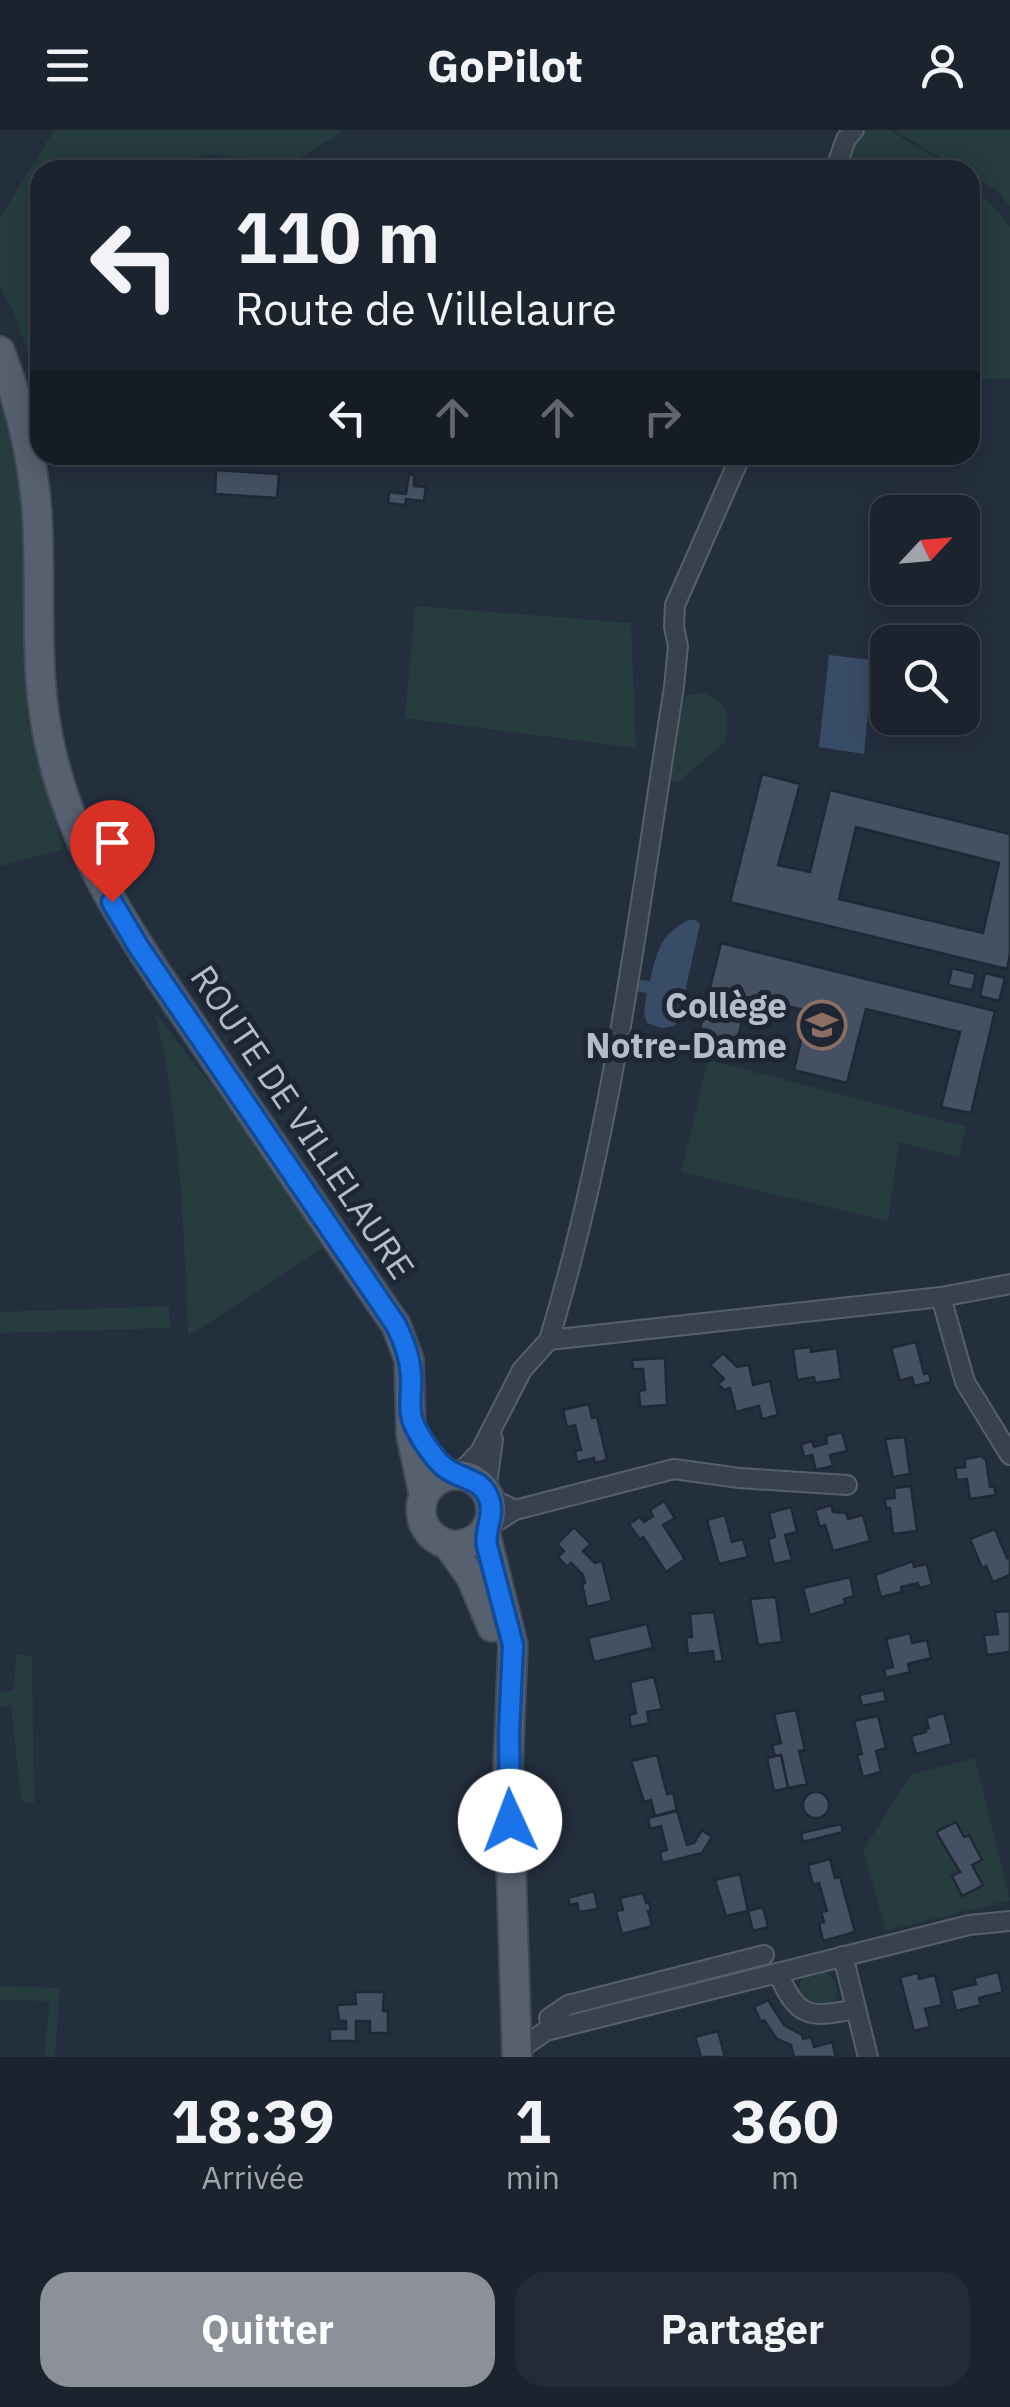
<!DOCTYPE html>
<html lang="fr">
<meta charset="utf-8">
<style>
:root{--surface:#1b232e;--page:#242b36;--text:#f1f3f6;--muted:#a0a4aa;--line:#39404a;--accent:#8c9099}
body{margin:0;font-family:"IBM Plex Sans",sans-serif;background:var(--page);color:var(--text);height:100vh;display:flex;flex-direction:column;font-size:38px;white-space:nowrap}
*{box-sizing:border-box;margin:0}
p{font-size:32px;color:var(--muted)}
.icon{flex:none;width:55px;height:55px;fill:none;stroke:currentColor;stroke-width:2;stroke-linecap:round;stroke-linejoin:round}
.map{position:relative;height:1927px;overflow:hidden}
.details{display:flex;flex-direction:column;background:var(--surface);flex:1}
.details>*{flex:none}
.hud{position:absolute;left:30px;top:30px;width:950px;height:305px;border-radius:30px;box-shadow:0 5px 25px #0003,0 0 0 2px var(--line);background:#1b232e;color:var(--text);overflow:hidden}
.needle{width:65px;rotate:64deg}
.controls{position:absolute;left:870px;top:365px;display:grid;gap:20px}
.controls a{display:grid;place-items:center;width:110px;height:110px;border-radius:20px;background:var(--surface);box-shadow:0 5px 25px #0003,0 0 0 2px var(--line);font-size:50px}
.pin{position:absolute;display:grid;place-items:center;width:85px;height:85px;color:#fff;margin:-102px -42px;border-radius:50% 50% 50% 0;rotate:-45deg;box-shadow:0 0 10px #0007}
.pin .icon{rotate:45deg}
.me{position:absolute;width:110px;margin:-55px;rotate:358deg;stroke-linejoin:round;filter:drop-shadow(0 0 8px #0008)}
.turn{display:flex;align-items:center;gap:35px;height:210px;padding:0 40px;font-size:45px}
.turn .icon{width:130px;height:130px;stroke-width:2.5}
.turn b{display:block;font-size:70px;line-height:85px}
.lanes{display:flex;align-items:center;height:95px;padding:0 40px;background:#0003;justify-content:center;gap:50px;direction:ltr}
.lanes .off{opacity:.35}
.eta{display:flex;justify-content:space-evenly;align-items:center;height:170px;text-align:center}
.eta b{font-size:60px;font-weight:800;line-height:70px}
.cta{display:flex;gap:20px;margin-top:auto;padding:20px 40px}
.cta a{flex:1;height:115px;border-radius:30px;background:var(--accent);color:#fff;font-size:40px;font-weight:800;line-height:115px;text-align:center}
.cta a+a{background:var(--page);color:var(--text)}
header{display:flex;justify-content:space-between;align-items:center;height:130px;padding:0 40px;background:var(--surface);font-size:45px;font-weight:800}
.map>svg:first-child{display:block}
.green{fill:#263c3f}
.water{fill:#394c67}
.building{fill:#455162;stroke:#1f2835;stroke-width:2.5;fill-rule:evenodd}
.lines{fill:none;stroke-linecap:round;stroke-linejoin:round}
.minor-casing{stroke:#565f6c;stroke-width:22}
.primary-casing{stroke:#414a57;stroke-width:32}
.minor{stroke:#38414e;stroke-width:18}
.primary{stroke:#56606e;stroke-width:28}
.route-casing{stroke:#114b97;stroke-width:25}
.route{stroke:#1a73e8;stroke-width:18}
.labels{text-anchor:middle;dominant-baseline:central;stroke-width:10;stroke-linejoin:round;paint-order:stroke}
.poi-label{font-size:35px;font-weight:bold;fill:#b4bcc9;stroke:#1d2633;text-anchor:end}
.street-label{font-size:35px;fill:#b4bcc9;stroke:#1d2633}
</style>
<header><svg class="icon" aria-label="menu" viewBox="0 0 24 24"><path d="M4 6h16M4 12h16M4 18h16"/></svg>GoPilot<svg class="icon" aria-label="person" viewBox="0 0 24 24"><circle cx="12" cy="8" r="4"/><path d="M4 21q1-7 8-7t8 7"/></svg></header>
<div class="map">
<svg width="1010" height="1927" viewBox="0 0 1010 1927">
<rect width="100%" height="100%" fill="#242f3e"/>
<g class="green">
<path d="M54,0H345L293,32L204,24L179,40H40V256L13,181L0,157V88Z"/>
<path d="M863,0H890L954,40H842L855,9Z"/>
<path d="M893,0H1010V76L997,60L970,44V40H962Z"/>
<path d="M970,50L1010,97V249H970Z"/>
<path d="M0,266L22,345L28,594L63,719L0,736Z"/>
<path d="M415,476L631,493L636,618L405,588Z"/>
<path d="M703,563C729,574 731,588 724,613L679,651L672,652L669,645L681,574L688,565Z"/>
<path d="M155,882L220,967L323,1118L188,1206C184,1097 180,988 155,882Z"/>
<path d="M708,930L966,997L959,1027L899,1012L888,1091L681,1042Z"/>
<path d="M169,1176L170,1198L0,1203V1182Z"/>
<path d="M16,1524L32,1526L34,1673L21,1671L11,1575L0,1577V1563L14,1560Z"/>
<path d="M975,1628L1010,1770L886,1801L863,1720L912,1644Z"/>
<circle cx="818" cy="1860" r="19"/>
<path d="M0,1856L60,1858L55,1927H44L50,1871L0,1870Z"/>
</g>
<g class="water">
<path d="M829,525L873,530L864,624L819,617Z"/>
<path d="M688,790H695L700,794L679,889L674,896L662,898L647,893L644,883L647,863L637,861L640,850L650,851C657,821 660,805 688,790Z"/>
</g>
<g class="building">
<path d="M216,340L279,344L277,368L215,364Z"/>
<path d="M409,344L414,345V356L426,357L424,371L406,369L405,375L388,373L389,362L406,364Z"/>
<path d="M762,644L800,654L778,735L810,742L830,660L1010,704V824L1007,839L730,772ZM856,697L999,733L983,803L839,769Z"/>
<path d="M721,813L995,881L971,983L941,977L960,902L866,879L847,953L794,940L808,881L748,867L734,924L696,915Z"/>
<path d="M952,838L976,844L972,860L948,855Z"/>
<path d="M985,843L1005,848L999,871L980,866Z"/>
<path d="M916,1212L924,1244L929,1243L931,1252L914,1256L912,1247L900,1251L891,1218Z"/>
<path d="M811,1217V1222L837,1218L841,1249L815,1253L814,1247L797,1250L793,1219Z"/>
<path d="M723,1223L737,1237L749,1235L753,1255L770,1251L778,1285L762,1289L759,1276L736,1282L730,1258L724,1260L718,1254L724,1249L710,1235Z"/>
<path d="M665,1228L667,1275L640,1277L639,1261L645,1260L643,1239H633L632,1230Z"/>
<path d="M589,1274L592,1288L597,1287L607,1330L595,1333L594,1328L577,1332L575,1321L581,1320L575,1295L567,1297L563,1280Z"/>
<path d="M842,1302L847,1321L830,1325L833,1336L816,1340L812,1325L804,1327L801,1314L812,1311L814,1317L827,1313L826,1306Z"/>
<path d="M905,1307L910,1344L893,1347L885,1309Z"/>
<path d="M982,1326L986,1330L990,1357L994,1356L996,1365L970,1369L967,1349L957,1350L955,1338L965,1337V1329Z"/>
<path d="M911,1356L917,1401L893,1404L890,1378H886L885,1369L895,1368L894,1358Z"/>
<path d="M664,1371L675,1388L663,1395L685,1429L666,1442L643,1407L640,1410L629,1394L640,1387L644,1392L653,1386L650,1380Z"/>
<path d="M831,1375L833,1382L846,1383L848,1389L863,1385L870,1411L833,1421L825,1395L820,1397L815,1380Z"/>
<path d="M791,1377L797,1402L785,1405L792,1430L774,1434L768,1409L775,1407L769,1383Z"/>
<path d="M725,1385L732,1412L743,1409L748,1427L719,1434L707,1390Z"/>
<path d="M574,1397L591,1414L583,1421L595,1433L602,1431L612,1471L587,1477L582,1454L585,1453L583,1445L571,1433L567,1437L558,1427L564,1421L557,1414Z"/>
<path d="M995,1399L1007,1428L1010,1426V1445L993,1452L986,1436L982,1438L970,1409Z"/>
<path d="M913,1431L914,1437L927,1434L932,1455L919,1458L918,1453L901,1457L902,1462L881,1467L875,1445Z"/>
<path d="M850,1447L854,1466L844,1469L845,1474L810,1485L803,1458Z"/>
<path d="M776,1467L782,1512L758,1515L750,1469Z"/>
<path d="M1010,1481V1522L987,1525L984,1505L998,1504L995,1482Z"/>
<path d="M714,1482L723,1531L714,1532L713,1521L688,1524L686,1507H692L690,1484Z"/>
<path d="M647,1494L653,1518L594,1532L588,1508Z"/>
<path d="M910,1503L912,1513L927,1510L931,1528L908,1534L910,1542L886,1548L884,1539L893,1537L886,1509Z"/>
<path d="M654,1547L662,1579L647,1582L649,1593L631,1597L629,1585L636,1583L630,1552Z"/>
<path d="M884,1560L886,1571L862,1576L859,1565Z"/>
<path d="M796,1580L805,1620L799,1621L807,1654L788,1658L781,1625L775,1626L772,1615L781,1613L774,1584Z"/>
<path d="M944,1583L952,1614L916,1624L911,1606L926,1602L925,1599L929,1598L926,1588Z"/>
<path d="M878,1586L886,1618L876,1621L881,1642L863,1647L857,1625L862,1624L854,1591Z"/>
<path d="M657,1625L667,1664L673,1663L677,1680L655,1686L651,1670L644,1672L631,1631Z"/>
<path d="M781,1625L788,1658L774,1661L767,1628Z"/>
<circle cx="816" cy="1675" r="13"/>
<path d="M677,1681L687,1715L694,1713L702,1700L712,1707L702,1723L662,1733L660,1722L667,1720L661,1696L650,1699L648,1688Z"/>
<path d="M956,1692L964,1707L969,1705L982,1730L972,1735L983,1755L962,1766L952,1746L960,1742L936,1702Z"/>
<path d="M841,1694L843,1702L803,1712L801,1703Z"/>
<path d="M830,1729L835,1748L840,1747L855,1802L823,1811L819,1793L824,1792L821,1782L827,1781L819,1753L813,1755L808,1735Z"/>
<path d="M740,1744L748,1781L726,1786L715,1750Z"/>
<path d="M594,1761L598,1779L579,1782L577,1773L570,1775L568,1768Z"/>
<path d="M643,1763L646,1773L649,1772L651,1780L648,1781L652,1796L622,1804L616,1781L623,1780L620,1768Z"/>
<path d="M763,1777L768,1797L753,1801L748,1781Z"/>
<path d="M998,1842L1003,1862L979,1868L981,1875L956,1881L951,1860L976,1854L974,1848Z"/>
<path d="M918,1843L919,1849L935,1845L942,1875L925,1879L930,1897L914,1901L900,1847Z"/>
<path d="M355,1862H384L383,1881H388V1903H370V1891H356V1911H330V1899H346V1891H339L337,1875L356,1874Z"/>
<path d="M768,1870L784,1895L802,1905L803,1909L811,1907L814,1917L832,1912L836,1927H794L791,1915L777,1909L764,1890L761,1892L754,1877Z"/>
<path d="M718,1901L725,1927H701L695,1907Z"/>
</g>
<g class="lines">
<g class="minor-casing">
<g id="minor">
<path d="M835,40L846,9L854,0"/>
<path d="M941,1167L965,1252L1010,1325"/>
<path d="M549,1210C614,998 639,776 674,557L678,516L674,497L675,475L741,325"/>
<path d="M458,1345L480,1322L522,1240L549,1210L941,1167L1010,1154"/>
<path d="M486,1361L493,1310"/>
<path d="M515,1380L674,1339L739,1348L847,1355"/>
<path d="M488,1397L515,1380L489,1367"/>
<path d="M843,1826L868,1927"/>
<path d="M778,1843C798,1889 809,1888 856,1879"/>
<path d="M549,1888L568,1875L764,1825"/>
<path d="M517,1921L546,1901L969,1795L1010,1791"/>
</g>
</g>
<g class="primary-casing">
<g id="primary">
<path d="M0,221C20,274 33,327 37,383C42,464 32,546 52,625C78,735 146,827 208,919C270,1011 332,1103 396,1195L409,1230L411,1305L424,1366"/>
<circle cx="456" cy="1380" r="35"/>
<path d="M485,1402L513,1515L508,1638L517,1927"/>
<path d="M448,1415L471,1447L492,1497"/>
</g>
</g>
<use href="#minor" class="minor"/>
<use href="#primary" class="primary"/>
</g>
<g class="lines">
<g class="route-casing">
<path id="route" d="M112,772L138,816L396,1195C404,1212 410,1227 411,1246C412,1260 408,1279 413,1292C419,1306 432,1326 443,1336C460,1351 483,1346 490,1372C494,1388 484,1400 487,1416L513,1515L509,1602L510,1691"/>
</g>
<use href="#route" class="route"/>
</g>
<defs>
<g id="school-ring" transform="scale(2.5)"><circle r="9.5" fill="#1d2633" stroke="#8d6e63" stroke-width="1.5"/><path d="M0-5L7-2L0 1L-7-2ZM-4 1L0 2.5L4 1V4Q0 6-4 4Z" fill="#8d6e63"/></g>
</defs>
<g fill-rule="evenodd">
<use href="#school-ring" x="822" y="895"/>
</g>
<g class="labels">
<g class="poi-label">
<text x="787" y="875">Collège<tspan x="787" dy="40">Notre-Dame</tspan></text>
</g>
<g class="street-label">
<text transform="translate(303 992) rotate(56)">ROUTE DE VILLELAURE</text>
</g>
</g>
</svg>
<div class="controls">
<a><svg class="needle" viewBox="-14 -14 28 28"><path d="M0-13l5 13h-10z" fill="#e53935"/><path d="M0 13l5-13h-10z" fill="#a0a4aa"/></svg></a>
<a><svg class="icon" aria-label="search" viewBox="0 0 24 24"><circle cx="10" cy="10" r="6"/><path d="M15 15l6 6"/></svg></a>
</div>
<div class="pin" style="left:112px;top:772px;background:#d93025"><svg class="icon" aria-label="arrive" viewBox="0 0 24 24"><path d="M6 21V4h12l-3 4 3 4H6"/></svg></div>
<svg class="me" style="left:510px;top:1691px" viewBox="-20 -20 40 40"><circle r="19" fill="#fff"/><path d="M0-13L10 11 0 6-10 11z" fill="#1a73e8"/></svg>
<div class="hud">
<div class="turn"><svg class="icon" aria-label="left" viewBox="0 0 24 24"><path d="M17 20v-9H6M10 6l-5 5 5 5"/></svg><div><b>110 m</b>Route de Villelaure</div></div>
<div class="lanes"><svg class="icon" aria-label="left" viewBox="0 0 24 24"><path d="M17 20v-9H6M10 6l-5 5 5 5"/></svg><svg class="icon off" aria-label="ahead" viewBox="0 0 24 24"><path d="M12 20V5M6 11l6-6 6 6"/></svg><svg class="icon off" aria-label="ahead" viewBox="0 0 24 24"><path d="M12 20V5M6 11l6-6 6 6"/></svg><svg class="icon off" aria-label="right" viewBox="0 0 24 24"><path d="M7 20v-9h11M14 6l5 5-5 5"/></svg></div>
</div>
</div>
<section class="details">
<div class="eta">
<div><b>18:39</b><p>Arrivée</p></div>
<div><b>1</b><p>min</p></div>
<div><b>360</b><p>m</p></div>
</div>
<div class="cta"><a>Quitter</a><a>Partager</a></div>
</section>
